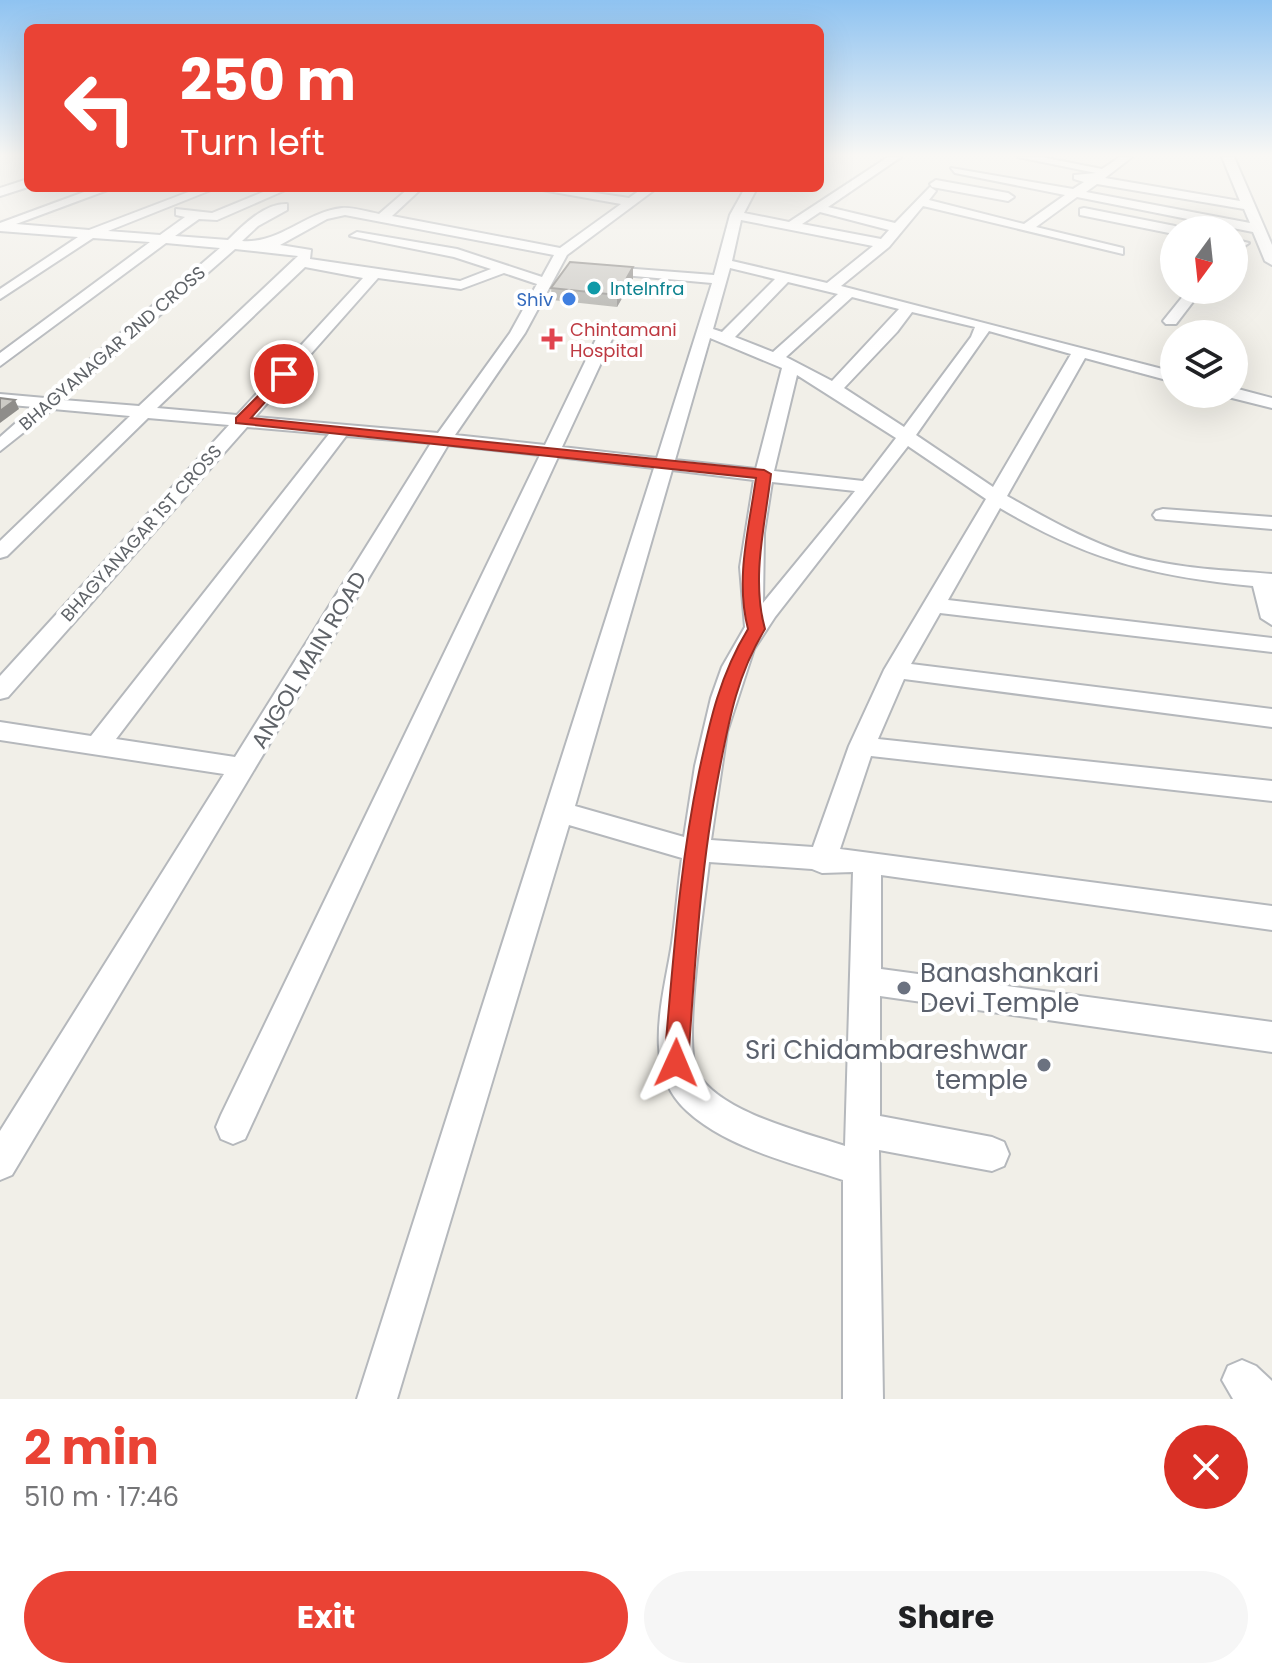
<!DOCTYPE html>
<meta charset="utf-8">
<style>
:root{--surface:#fff;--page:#f6f6f6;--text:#202124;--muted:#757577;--accent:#ea4335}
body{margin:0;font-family:Poppins,sans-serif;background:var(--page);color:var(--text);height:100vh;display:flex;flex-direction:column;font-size:30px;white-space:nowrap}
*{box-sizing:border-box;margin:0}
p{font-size:26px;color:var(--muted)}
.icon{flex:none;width:44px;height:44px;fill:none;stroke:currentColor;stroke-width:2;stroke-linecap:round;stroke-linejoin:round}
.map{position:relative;height:1399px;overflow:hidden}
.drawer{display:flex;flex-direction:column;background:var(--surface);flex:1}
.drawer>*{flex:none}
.guide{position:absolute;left:24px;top:24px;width:800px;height:168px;border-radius:12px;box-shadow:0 8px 32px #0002;background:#ea4335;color:#fff;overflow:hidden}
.needle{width:52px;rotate:195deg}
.fabs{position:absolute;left:1160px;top:216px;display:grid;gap:16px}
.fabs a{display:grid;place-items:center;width:88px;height:88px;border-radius:50%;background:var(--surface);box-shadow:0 8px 32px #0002;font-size:40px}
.pin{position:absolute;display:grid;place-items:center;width:68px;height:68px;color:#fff;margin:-34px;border:4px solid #fff;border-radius:50%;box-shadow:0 2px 8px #0007}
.me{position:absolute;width:88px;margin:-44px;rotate:1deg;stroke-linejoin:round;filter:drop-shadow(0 0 6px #0008)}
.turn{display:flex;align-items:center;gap:28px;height:168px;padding:0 24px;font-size:36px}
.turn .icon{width:104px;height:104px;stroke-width:2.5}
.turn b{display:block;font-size:56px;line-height:68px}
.round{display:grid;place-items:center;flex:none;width:84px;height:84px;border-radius:42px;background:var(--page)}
.summary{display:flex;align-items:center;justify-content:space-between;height:136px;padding:0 24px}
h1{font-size:48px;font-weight:700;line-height:60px;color:var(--accent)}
.primary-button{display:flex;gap:16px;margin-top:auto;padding:16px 24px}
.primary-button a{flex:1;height:92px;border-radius:48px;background:var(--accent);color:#fff;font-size:32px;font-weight:700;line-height:92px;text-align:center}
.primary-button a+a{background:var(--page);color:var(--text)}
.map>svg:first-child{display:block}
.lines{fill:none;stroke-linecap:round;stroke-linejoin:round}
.minor-casing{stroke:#b5b8bc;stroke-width:4}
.minor{fill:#fff;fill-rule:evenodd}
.wall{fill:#afaea9}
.shaded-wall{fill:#8f8d8a}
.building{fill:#cccac5;stroke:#8f8d8a;stroke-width:2}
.route{fill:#ea4335;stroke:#982c22;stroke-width:2}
.culture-dot{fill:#0f9aa8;stroke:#fff;stroke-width:3}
.shop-dot{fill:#3f7fe0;stroke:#fff;stroke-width:3}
.health-dot{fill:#e0444e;stroke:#fff;stroke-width:3}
.worship-dot{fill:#6b7280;stroke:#fff;stroke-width:3}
.labels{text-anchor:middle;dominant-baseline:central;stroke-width:8;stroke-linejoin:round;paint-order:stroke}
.far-culture-label{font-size:18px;fill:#0d838f;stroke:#fff;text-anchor:start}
.far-shop-label{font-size:18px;fill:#366cbe;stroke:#fff;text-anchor:end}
.far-health-label{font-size:18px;fill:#be3a42;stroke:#fff;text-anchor:start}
.far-street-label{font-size:18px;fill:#5f6368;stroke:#fff}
.street-label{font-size:22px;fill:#5f6368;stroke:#fff}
.near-worship-label{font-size:26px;fill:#5b616d;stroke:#fff;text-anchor:start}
</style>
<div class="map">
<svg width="1272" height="1399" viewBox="0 0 1272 1399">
<rect width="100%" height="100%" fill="#f1efe8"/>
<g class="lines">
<g class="minor-casing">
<g id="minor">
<path d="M888,157H901L828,207L895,223L930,187L936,191L929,200L1024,224L1065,195L955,173L951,168L1073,189L1084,182L1074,179V175L1096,173L1018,157H1041L1102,169L1120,157H1132L1105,178L1240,201L1222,157H1234L1272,245V265L1265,261L1253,232L1077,197L1036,227L1123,248V254L923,206L889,247L841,286L1174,372V382L1085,358L1007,496C1046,518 1086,541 1130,555C1176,569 1225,570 1272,574V625L1261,618L1253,586C1152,576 1088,560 1000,508L948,600L1272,638V652L940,613L911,664L1272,709V727L904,679L878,739L1272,781V801L871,756L840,849L1272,906V930L881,875V969L1272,1022V1052L880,996V1116L992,1137L1004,1142L1009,1154L1004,1166L992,1171L879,1150L883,1399H843V1180C792,1163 727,1148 687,1111C640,1069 664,996 672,943C676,914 678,886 682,858L569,825L397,1399H357L654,468L558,457L245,1139L233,1144L221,1139L216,1127L221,1115L540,455L448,445L12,1175L0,1180V1131L224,774L0,740V722L91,736L329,434L247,427L8,697L0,699V676L229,425L148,418L7,556L0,558V541L130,416L53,409L0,451V437L34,407L0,404V394L45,398L220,248L166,243L0,366V353L150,242L93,238L0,299V289L78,237L0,231V223L95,188H113L16,224L89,230L199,188H216L108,231L160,235L185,217L176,215V209L212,213L273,188H290L217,220L199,219L175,236L228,240C243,225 265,203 287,204V210L258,226L242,241C280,244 305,212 342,208C353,207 368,212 379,214L409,188H422L392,216L560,248L621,204L531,188H562L629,198L643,188H657L567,255L525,333L455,435L545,445L597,337L605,332L613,337L562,447L657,458L712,283L601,273L594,269L596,266L714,275L730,215L745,188H757L744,213L789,222ZM1097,184L1244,209L1250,223L1086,192ZM820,212L889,230L881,239L802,224ZM345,215L554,255L542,277L457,249L357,232L350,236L454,257L491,269L460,281L310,259L311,250L280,245L327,219ZM741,220L873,246L827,283L732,261ZM235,249L298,256L139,406L63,400ZM305,267L363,278L237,415L157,408ZM730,268L775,279L722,332L713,329ZM504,273L537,284L510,333L438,433L255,417L378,278L461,289ZM788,282L838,294L773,352L735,337ZM852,297L899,309L832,381L786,357ZM912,312L975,327L971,337L904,427L844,388L897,332ZM989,331L1071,354L993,487L916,435ZM710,338L782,368L756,469L675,460ZM797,375L896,438L863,481L774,471ZM346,436L431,443L235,757L116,739ZM908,446L986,499L884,670L849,746L813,847L711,840L727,732L754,649L775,617ZM672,470L754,480L740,567L745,627L722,667L711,698L695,766L684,837L575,806ZM772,482L855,491L763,603L764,533ZM709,862L812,869L822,873L853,872L845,1146C803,1132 722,1113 698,1074C681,1046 705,902 709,862Z"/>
<path d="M28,179V187L0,196V188Z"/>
<path d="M936,180L1008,193L1014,197L1008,201L932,187L930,184Z"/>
<path d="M1084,208L1175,226L1181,230H1174V234L1080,215V209Z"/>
<path d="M1237,240L1249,243L1234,253V243Z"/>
<path d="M1188,290H1202L1176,324H1166L1163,321Z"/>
<path d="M1234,388L1272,398V408L1228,397L1226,394H1234Z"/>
<path d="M1163,509L1272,517V529L1156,519L1153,515L1156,511Z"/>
<path d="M1242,1360L1256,1366L1272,1381V1399H1233L1222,1380L1228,1366Z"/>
</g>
</g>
<use href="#minor" class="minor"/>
</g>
<path class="wall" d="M633,267V279L617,307L552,300L551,288Z"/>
<g class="shaded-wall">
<path d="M633,267V279L617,307V295Z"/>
<path d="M15,400L19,409L0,423V411Z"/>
</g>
<g class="building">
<path d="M570,262L633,267L617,295L551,288Z"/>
<path d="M0,398L15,400L0,411Z"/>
</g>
<linearGradient id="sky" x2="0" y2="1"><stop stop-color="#8fc3f1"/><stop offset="0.44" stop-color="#f9f8f5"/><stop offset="1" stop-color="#f9f8f5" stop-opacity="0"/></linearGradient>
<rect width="1272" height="353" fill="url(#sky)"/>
<path class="route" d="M284,370L290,374L251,418L764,470L771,474C765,525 751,579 765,629C737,675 729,720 719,772C700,869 695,965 688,1063L685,1071L676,1074L667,1071L664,1063C673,965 679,868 699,772C710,720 720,675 748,629C735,579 749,528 756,478L236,423V418Z"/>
<circle class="culture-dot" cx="594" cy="288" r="8"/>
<circle class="shop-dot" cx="569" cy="299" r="8"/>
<path class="health-dot" d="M548 327h8v8h8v8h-8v8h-8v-8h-8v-8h8z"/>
<g class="worship-dot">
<circle cx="904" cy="988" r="8"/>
<circle cx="1044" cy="1065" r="8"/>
</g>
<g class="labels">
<g class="far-culture-label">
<text x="610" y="288">Intelnfra</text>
</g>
<g class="far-shop-label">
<text x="553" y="299">Shiv</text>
</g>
<g class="far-health-label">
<text x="570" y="329">Chintamani<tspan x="570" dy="21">Hospital</tspan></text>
</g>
<g class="far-street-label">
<text transform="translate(112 348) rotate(-41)">BHAGYANAGAR 2ND CROSS</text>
<text transform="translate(141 533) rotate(-48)">BHAGYANAGAR 1ST CROSS</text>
</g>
<g class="street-label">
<text transform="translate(309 660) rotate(-59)">ANGOL MAIN ROAD</text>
</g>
<g class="near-worship-label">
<text x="920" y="973">Banashankari<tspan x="920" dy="30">Devi Temple</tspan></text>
<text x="1028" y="1050" text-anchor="end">Sri Chidambareshwar<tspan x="1028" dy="30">temple</tspan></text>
</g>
</g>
</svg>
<div class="fabs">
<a><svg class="needle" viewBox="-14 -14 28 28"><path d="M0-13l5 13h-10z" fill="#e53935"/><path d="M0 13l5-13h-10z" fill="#757577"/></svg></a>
<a><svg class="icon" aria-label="layers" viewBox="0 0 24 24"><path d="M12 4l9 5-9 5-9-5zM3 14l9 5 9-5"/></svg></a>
</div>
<div class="pin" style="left:284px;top:374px;background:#d93025"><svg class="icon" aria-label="arrive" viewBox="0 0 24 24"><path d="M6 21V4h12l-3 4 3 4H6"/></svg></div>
<svg class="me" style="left:676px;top:1063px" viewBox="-20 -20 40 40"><path d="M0-17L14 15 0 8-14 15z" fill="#ea4335" stroke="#fff" stroke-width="4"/></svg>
<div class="guide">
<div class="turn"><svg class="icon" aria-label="left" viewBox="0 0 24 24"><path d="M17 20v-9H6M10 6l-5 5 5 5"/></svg><div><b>250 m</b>Turn left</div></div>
</div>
</div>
<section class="drawer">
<div class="summary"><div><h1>2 min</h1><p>510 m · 17:46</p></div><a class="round" style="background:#d93025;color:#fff"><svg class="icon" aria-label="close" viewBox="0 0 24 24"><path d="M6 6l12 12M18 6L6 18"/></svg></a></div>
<div class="primary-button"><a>Exit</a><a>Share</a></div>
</section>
